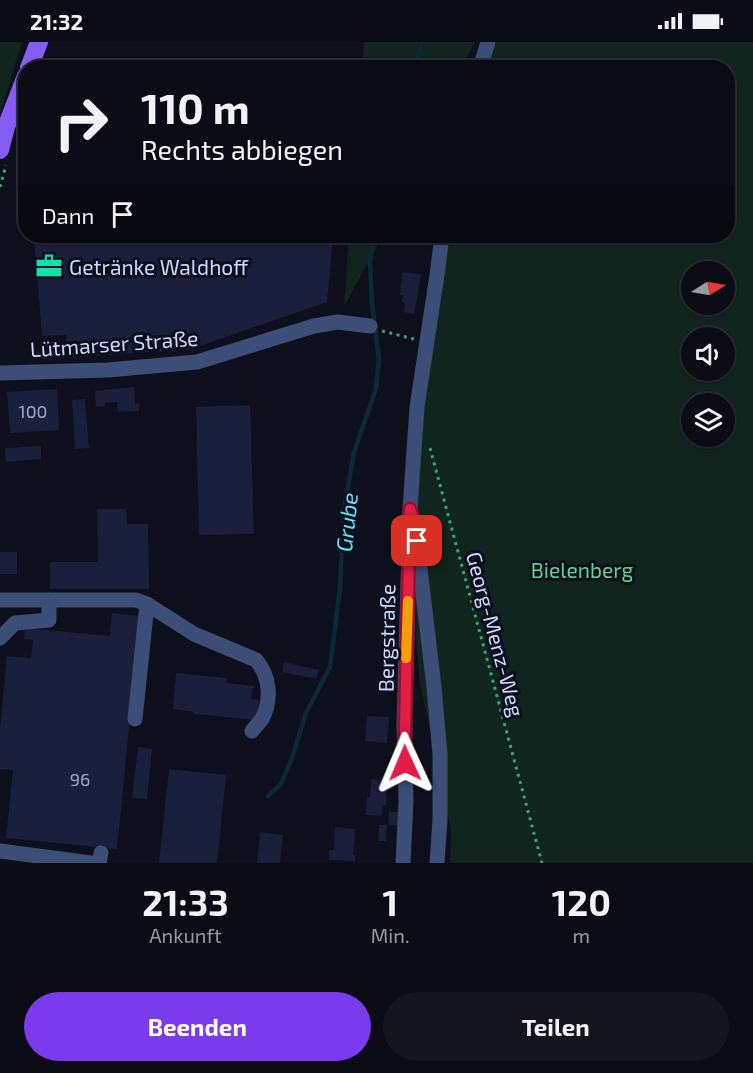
<!DOCTYPE html>
<html lang="de">
<meta charset="utf-8">
<style>
:root{--surface:#0a0b15;--page:#13141e;--text:#f1f3f6;--muted:#999ba0;--line:#2a2b34;--accent:#7c3aed}
body{margin:0;font-family:"Exo 2",sans-serif;background:var(--page);color:var(--text);height:100vh;display:flex;flex-direction:column;font-size:22px;white-space:nowrap}
*{box-sizing:border-box;margin:0}
p{font-size:20px;color:var(--muted)}
.icon{flex:none;width:33px;height:33px;fill:none;stroke:currentColor;stroke-width:2;stroke-linecap:round;stroke-linejoin:round}
.map{position:relative;height:821px;overflow:hidden}
.drawer{display:flex;flex-direction:column;background:var(--surface);flex:1}
.drawer>*{flex:none}
.guide{position:absolute;left:18px;top:18px;width:717px;height:183px;border-radius:24px;box-shadow:0 2px 4px #0004,0 0 0 2px var(--line);background:#0a0b15;color:var(--text);overflow:hidden}
.needle{width:39px;rotate:79deg}
.tools{position:absolute;left:681px;top:219px;display:grid;gap:12px}
.tools a{display:grid;place-items:center;width:54px;height:54px;border-radius:50%;background:var(--surface);box-shadow:0 2px 4px #0004,0 0 0 2px var(--line);font-size:30px}
.pin{position:absolute;display:grid;place-items:center;width:51px;height:51px;color:#fff;margin:-26px;border-radius:12px;box-shadow:0 3px 9px #0006}
.me{position:absolute;width:66px;margin:-33px;rotate:359deg;stroke-linejoin:round;filter:drop-shadow(0 0 4px #0008)}
.turn{display:flex;align-items:center;gap:21px;height:126px;padding:0 24px;font-size:27px}
.turn .icon{width:78px;height:78px;stroke-width:2.5}
.turn b{display:block;font-size:42px;line-height:51px}
.then{display:flex;align-items:center;height:57px;padding:0 24px;background:#0003;gap:12px;font-size:22px}
.eta{display:flex;justify-content:space-evenly;align-items:center;height:102px;text-align:center}
.eta b{font-size:36px;font-weight:700;line-height:42px}
.action{display:flex;gap:12px;margin-top:auto;padding:12px 24px}
.action a{flex:1;height:69px;border-radius:36px;background:var(--accent);color:#fff;font-size:24px;font-weight:700;line-height:69px;text-align:center}
.action a+a{background:var(--page);color:var(--text)}
.status{display:flex;justify-content:space-between;align-items:center;height:42px;padding:0 30px;background:var(--surface);direction:ltr}
.status svg{height:16px;fill:currentColor}
.map>svg:first-child{display:block}
.green{fill:#10251d;fill-rule:evenodd}
.lines{fill:none;stroke-linecap:round;stroke-linejoin:round}
.stream{stroke:#0c2935;stroke-width:4.5}
.building{fill:#1a1f3b}
.path{stroke:#36a477;stroke-width:3;stroke-dasharray:3 4.5;stroke-linecap:butt}
.minor{stroke:#3c4e77;stroke-width:15}
.major{stroke:#865cf2;stroke-width:18}
.route-casing{stroke:#92132f;stroke-width:15}
.route{stroke:#e11d48;stroke-width:10}
.slow{stroke:#f59e0b;stroke-width:10}
.labels{text-anchor:middle;dominant-baseline:central;stroke-width:6;stroke-linejoin:round;paint-order:stroke}
.number-label{font-size:18px;fill:#a0a9cb}
.poi-label{font-size:21px;fill:#ccd7fb;stroke:#0d0f1c;text-anchor:start}
.street-label{font-size:21px;fill:#ccd7fb;stroke:#0d0f1c}
.park-label{font-size:21px;fill:#5fd38e;stroke:#0d0f1c}
.water-label{font-size:22px;font-style:italic;fill:#62e2f2;stroke:#0d0f1c}
</style>
<div class="status"><b>21:32</b><svg viewBox="0 0 49 12"><path d="M0 12V9h3v3zM5 12V6h3v6zM10 12V3h3v9zM15 12V0h3v12zM26 1h20v11H26zM47 4h2v5h-2z"/></svg></div>
<div class="map">
<svg width="753" height="821" viewBox="0 0 753 821">
<rect width="100%" height="100%" fill="#0d0f1c"/>
<g class="green">
<path d="M0,0H22L0,72Z"/>
<path d="M364,0H475L462,25H362Z"/>
<path d="M490,0H753V821H450L451,789L421,645L420,644L410,525L419,401L443,194H728V26L482,25ZM692,230H724V262H692ZM692,296H724V328H692ZM692,362H724V394H692Z"/>
<path d="M349,194H383L344,264V263Z"/>
</g>
<g class="lines">
<g class="stream">
<path d="M415,26L422,0"/>
<path d="M268,754L281,742L292,716L306,671L330,625L340,546L344,468L354,410L376,347L379,317L372,262L370,220L374,194"/>
</g>
</g>
<g class="building">
<path d="M34,194H333L327,260L191,307L67,316L66,293L42,294Z"/>
<path d="M402,230L421,232L414,272L404,270L405,260H402L403,253H400Z"/>
<path d="M134,345L135,362L139,361V369L118,370L117,360L105,361V364L96,365L95,349Z"/>
<path d="M57,347L59,388L10,391L7,350Z"/>
<path d="M85,357L89,406L75,407L72,358Z"/>
<path d="M250,363L254,492L199,493L196,365Z"/>
<path d="M41,404V417L6,420L5,406Z"/>
<path d="M97,467H126L127,482H148L149,547H50V520H98Z"/>
<rect x="0" y="510" width="17" height="22"/>
<path d="M112,571L140,574L117,807L6,796L13,728L0,727V686L7,614L31,616L33,598L24,597L25,586L110,594Z"/>
<path d="M284,620L319,628L316,637L282,630Z"/>
<path d="M176,631L227,636L226,641L253,644L251,657L259,658L257,678L195,672V670L173,667Z"/>
<path d="M367,674L389,675L387,701L365,699Z"/>
<path d="M138,705L152,707L147,757L132,756Z"/>
<path d="M169,727L226,733L217,821H159Z"/>
<path d="M371,737L387,739L386,763H383L382,774L366,773L367,755H370Z"/>
<path d="M389,770H401V784L389,783Z"/>
<path d="M379,783H387L386,799H378Z"/>
<path d="M335,785L355,787L353,813H355V819L329,818V808H334Z"/>
<path d="M260,790L283,793L280,821H257Z"/>
</g>
<g class="lines">
<g class="path">
<path d="M0,145L6,123"/>
<path d="M382,289L414,297"/>
<path d="M430,406L542,821"/>
</g>
<g class="minor">
<path d="M480,26L488,0"/>
<path d="M0,331L108,328L197,320L314,284L338,280L370,284"/>
<path d="M416,493L434,645L440,712V778L437,821"/>
<path d="M0,558H136L147,562L194,592L256,618C270,634 272,658 262,677C259,681 255,685 252,689"/>
<path d="M0,596L15,581L49,578V558"/>
<path d="M135,677L147,562"/>
<path d="M0,809L91,821"/>
<path d="M99,821L101,811"/>
<path d="M403,821L406,759L404,684L410,467L417,365L437,233L442,194"/>
</g>
<g class="major">
<path d="M29,26L39,0"/>
<path d="M0,108L6,85L26,34"/>
</g>
</g>
<g class="lines">
<g class="route-casing">
<path id="route" d="M405,721V684L410,467L414,479L417,499"/>
</g>
<use href="#route" class="route"/>
<path class="slow" d="M406,616L408,559"/>
</g>
<defs>
<g id="office-bare" transform="scale(2.07)"><path d="M-6-3h4V-5.5h4V-3h4V5H-6ZM-1-4.5V-3h2v-1.5ZM-6 0V1H6V0Z" fill="#12e0ad" stroke="#0d0f1c" stroke-width="2.5" paint-order="stroke"/></g>
</defs>
<g fill-rule="evenodd">
<use href="#office-bare" x="49" y="224"/>
</g>
<g class="labels">
<g class="number-label">
<text x="33" y="369">100</text>
<text x="80" y="737">96</text>
</g>
<g class="poi-label">
<text x="69" y="224">Getränke Waldhoff</text>
</g>
<g class="street-label">
<text transform="translate(114 301) rotate(-4)">Lütmarser Straße</text>
<text transform="translate(496 592) rotate(75)">Georg-Menz-Weg</text>
<text transform="translate(386 596) rotate(-89)">Bergstraße</text>
</g>
<g class="park-label">
<text x="582" y="527">Bielenberg</text>
</g>
<g class="water-label">
<text transform="translate(346 480) rotate(-84)">Grube</text>
</g>
</g>
</svg>
<div class="tools">
<a><svg class="needle" viewBox="-14 -14 28 28"><path d="M0-13l5 13h-10z" fill="#e53935"/><path d="M0 13l5-13h-10z" fill="#999ba0"/></svg></a>
<a><svg class="icon" aria-label="sound" viewBox="0 0 24 24"><path d="M4 9h4l5-4v14l-5-4H4zM17 9q2 3 0 6"/></svg></a>
<a><svg class="icon" aria-label="layers" viewBox="0 0 24 24"><path d="M12 4l9 5-9 5-9-5zM3 14l9 5 9-5"/></svg></a>
</div>
<div class="pin" style="left:417px;top:499px;background:#d93025"><svg class="icon" aria-label="arrive" viewBox="0 0 24 24"><path d="M6 21V4h12l-3 4 3 4H6"/></svg></div>
<svg class="me" style="left:405px;top:721px" viewBox="-20 -20 40 40"><path d="M0-17L14 15 0 8-14 15z" fill="#e11d48" stroke="#fff" stroke-width="4"/></svg>
<div class="guide">
<div class="turn"><svg class="icon" aria-label="right" viewBox="0 0 24 24"><path d="M7 20v-9h11M14 6l5 5-5 5"/></svg><div><b>110 m</b>Rechts abbiegen</div></div>
<div class="then">Dann<svg class="icon" aria-label="arrive" viewBox="0 0 24 24"><path d="M6 21V4h12l-3 4 3 4H6"/></svg></div>
</div>
</div>
<section class="drawer">
<div class="eta">
<div><b>21:33</b><p>Ankunft</p></div>
<div><b>1</b><p>Min.</p></div>
<div><b>120</b><p>m</p></div>
</div>
<div class="action"><a>Beenden</a><a>Teilen</a></div>
</section>
